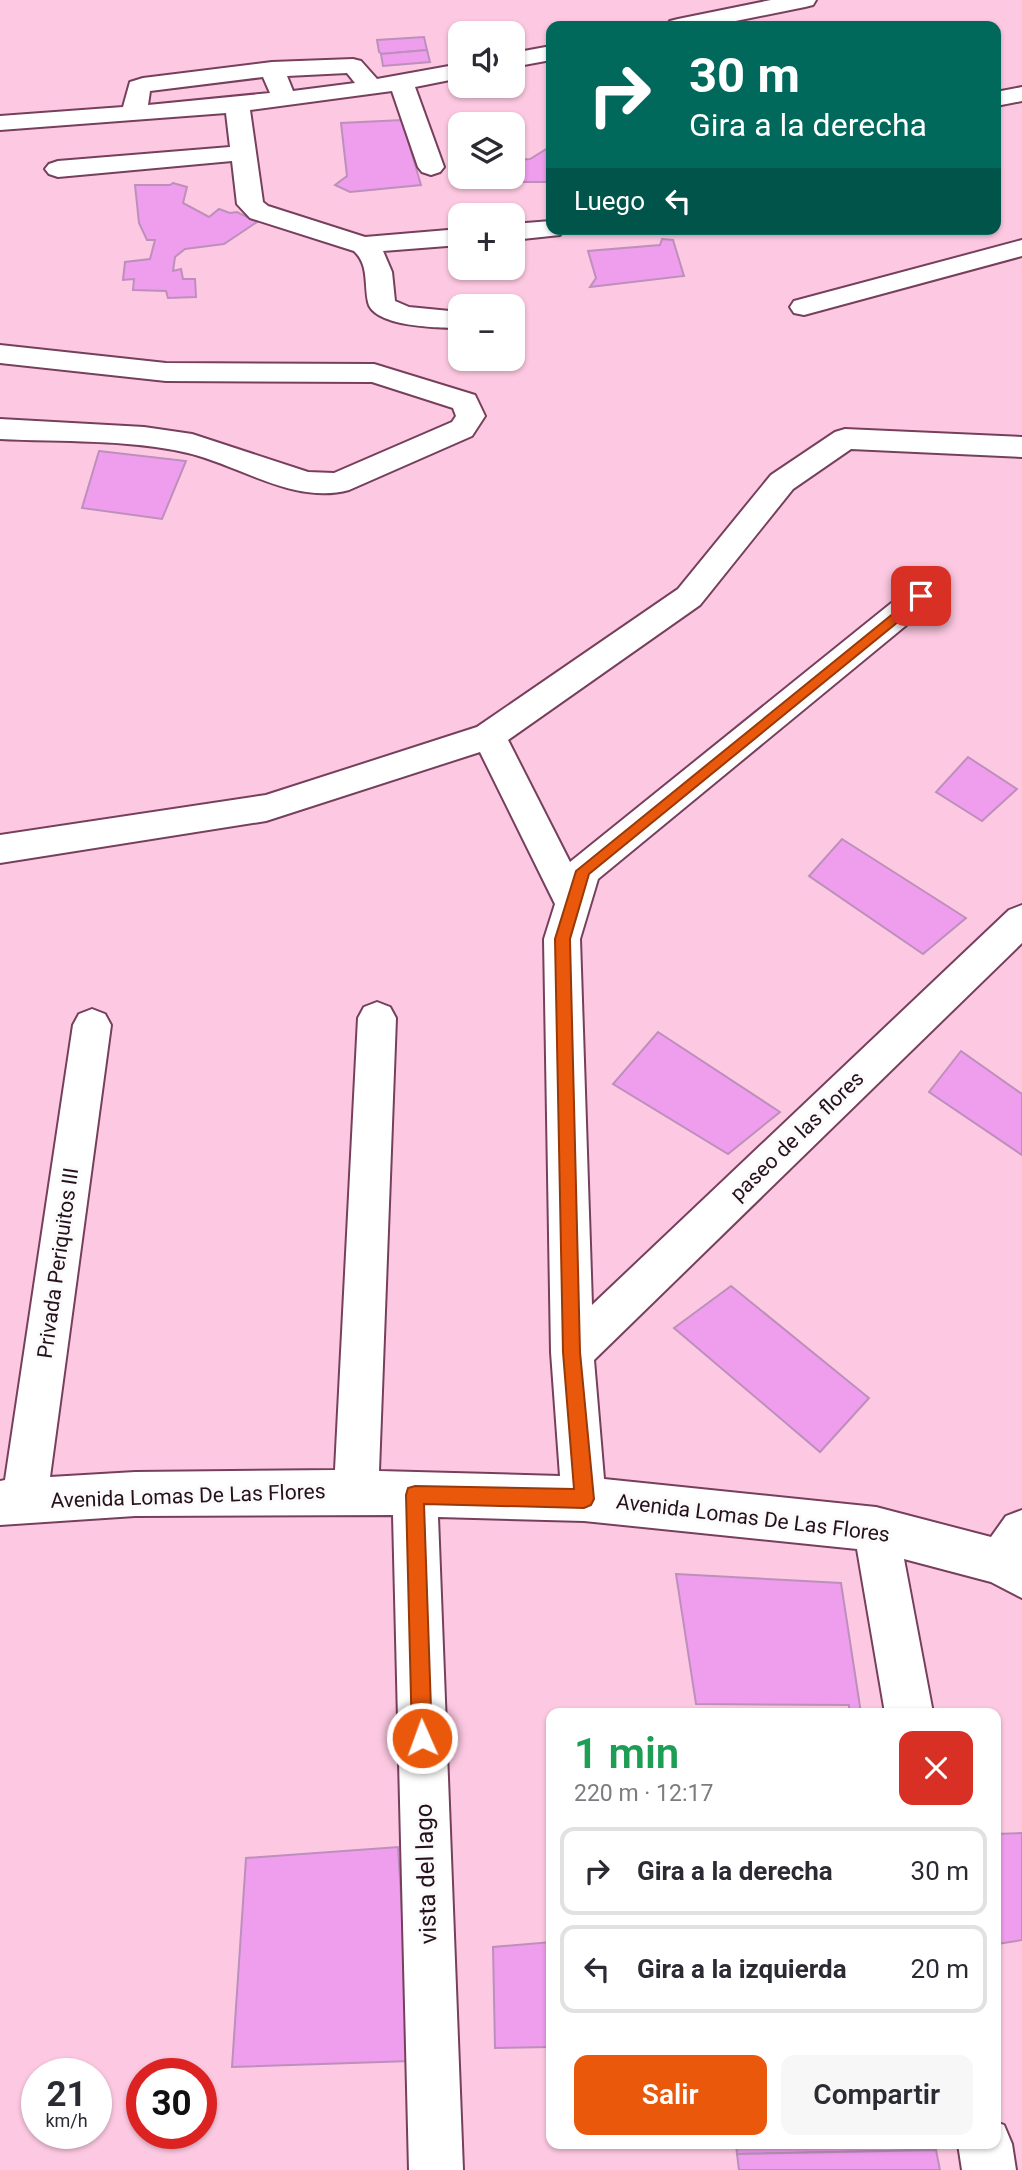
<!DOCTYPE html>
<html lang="es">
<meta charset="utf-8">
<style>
:root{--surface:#fff;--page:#f7f7f7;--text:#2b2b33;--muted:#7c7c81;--line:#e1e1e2;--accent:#ea580c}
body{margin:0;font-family:Roboto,sans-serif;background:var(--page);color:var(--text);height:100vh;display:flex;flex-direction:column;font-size:26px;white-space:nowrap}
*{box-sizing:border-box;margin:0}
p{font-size:23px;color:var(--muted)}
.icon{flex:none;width:38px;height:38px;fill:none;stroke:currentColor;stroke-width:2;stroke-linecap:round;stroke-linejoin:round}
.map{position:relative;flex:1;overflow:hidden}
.drawer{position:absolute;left:546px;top:1708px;width:455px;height:441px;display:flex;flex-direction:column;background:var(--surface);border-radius:14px;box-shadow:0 2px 5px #0004}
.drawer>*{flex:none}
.top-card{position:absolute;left:546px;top:21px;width:455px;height:214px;border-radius:14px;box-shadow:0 2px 5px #0004;background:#00695c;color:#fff;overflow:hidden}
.controls{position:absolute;left:448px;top:21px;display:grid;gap:14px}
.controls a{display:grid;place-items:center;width:77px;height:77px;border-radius:14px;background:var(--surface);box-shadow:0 2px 5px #0004;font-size:35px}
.speed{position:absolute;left:21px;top:2058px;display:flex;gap:14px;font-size:35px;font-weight:700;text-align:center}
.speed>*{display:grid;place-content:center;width:91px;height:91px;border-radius:50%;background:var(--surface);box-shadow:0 2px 5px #0004;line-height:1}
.speed small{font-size:18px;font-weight:400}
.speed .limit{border:10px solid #d22;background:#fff;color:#111}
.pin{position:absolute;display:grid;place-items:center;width:60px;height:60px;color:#fff;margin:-30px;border-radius:14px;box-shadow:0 4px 10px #0006}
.me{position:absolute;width:77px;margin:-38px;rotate:358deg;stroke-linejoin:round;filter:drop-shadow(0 0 5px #0008)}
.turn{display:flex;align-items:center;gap:24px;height:147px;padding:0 28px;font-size:32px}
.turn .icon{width:91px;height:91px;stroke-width:2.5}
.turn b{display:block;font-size:49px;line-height:60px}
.then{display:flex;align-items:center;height:66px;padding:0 28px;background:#0003;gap:14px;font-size:26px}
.round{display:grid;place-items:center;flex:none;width:74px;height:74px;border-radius:14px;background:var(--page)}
.overview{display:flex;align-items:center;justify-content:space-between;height:119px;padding:0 28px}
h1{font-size:42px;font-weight:600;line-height:52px;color:#1e9e55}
.action{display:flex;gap:14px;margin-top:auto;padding:14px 28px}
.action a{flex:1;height:80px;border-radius:14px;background:var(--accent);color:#fff;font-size:28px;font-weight:600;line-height:80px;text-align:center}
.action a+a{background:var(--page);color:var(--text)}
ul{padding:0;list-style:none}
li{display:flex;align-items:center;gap:21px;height:88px;margin:0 14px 10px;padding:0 14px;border:4px solid var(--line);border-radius:14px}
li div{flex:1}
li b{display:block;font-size:26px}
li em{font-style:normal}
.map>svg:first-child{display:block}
.building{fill:#ef9eed;stroke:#bd8fbc;stroke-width:2}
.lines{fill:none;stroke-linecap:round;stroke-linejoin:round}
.minor-casing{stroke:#76405d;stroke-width:4}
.minor{fill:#fff;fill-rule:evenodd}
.route{fill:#ea580c;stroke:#983908;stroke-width:2}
.labels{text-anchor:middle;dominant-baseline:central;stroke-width:6;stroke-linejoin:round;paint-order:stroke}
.street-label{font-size:21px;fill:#26101c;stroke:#fbfbfb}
.near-street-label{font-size:24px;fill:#26101c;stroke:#fbfbfb}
</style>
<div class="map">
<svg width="1022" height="2170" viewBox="0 0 1022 2170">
<rect width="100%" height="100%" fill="#fdc9e2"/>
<g class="building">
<path d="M424,37L427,50L382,54L379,52L377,40Z"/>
<path d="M427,50L430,62L383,66L381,54Z"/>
<path d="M402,120L421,185L350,192L335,185L347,176L341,123Z"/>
<path d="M549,132H551V182H516L511,177L513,160L530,159L551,146Z"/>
<path d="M173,183L187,187L183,203L209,217L219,209L230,213L237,212L257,222L224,244L185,249L175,257L173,271L181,269L183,279H195L196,297L168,298L166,291L133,290L134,279L123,280L125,262L150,259L155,240H147L139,223L135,185H170Z"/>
<path d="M662,239L673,240L684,276L590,287L596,278L588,251L660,245Z"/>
<path d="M99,451L186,461L162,519L82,508Z"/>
<path d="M968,757L1017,789L982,821L936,792Z"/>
<path d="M842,839L966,918L923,954L809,876Z"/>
<path d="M658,1032L780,1112L728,1154L613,1084Z"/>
<path d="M961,1051L1022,1094V1155L929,1092Z"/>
<path d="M731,1286L869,1398L820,1452L674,1328Z"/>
<path d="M676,1574L841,1583L861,1713H849V1705L696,1704Z"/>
<path d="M1022,1833V1940L997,1944L996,1834Z"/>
<path d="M398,1847L411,2061L232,2067L246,1858Z"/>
<path d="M551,1942V2047L495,2048L493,1947Z"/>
<path d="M736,2144H934L936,2150L737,2154Z"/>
<path d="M936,2150L940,2170H739L737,2154Z"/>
</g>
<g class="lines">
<g class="minor-casing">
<g id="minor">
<path d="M771,0H816L813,5L805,7L711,26H666L670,21L678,19Z"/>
<path d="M551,46V60L513,67V53Z"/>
<path d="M353,59L361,61L377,79L460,64V78L415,87L444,167L440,172L431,175L422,172L418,167L392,91L250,110L263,202L268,206L365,237L460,229V245L383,251L392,272L395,301L409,307L460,312V328C440,328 373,327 368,302C364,283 369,265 354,251L250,218L237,204L232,161L58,177L49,174L45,169L49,164L58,161L230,147L226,113L0,130V116L123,107L130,82L143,78L272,62ZM347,73L355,83L293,91L287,76ZM263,77L270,93L148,105L150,91Z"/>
<path d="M1022,87V101L996,106V92Z"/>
<path d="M551,221V229H564L560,235L513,240V224Z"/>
<path d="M1022,240V256L804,315L794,313L790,307L794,301Z"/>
<path d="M0,345L166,363L374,364L475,395L485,416L472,436L349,490C295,505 239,465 188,453C128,439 62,442 0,439V419L144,427L192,434L308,472L334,473L452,422L456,416L453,408L372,382L166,381L0,363Z"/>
<path d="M845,429L1022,437V457L851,449L793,489L700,605L508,740L570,862L910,588L921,585L932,588L937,596L932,604L598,879L580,939L592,1305L1009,910L1022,905V943L594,1360L604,1479L876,1507L991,1537L1006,1516L1022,1510V1598L991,1582L904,1559L933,1713H885L857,1549L584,1521L438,1517L463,2170H409L393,1515L135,1516L0,1525V1481L5,1480L73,1025L79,1014L92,1009L105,1014L111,1025L50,1477L135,1472L335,1470L358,1018L364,1007L377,1002L390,1007L396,1018L379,1471L560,1476L551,1352L544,939L555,904L480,752L266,821L0,863V835L266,795L477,727L678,589L771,475L835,432Z"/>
<path d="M996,2122L1004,2125L1012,2144L1016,2170H962L958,2144H996Z"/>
</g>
</g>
<use href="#minor" class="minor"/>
</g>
<path class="route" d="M921,591L928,596L926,599L589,874L570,939L580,1352L594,1499L591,1505L584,1508L424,1504L432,1738L429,1745L422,1748L415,1745L412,1738L406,1495L408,1488L415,1486L574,1489L563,1352L555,939L576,871Z"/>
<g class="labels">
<g class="street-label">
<text transform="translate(797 1136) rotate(-44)">paseo de las flores</text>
<text transform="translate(58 1263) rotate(-82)">Privada Periquitos III</text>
<text transform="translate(188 1496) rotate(-2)">Avenida Lomas De Las Flores</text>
<text transform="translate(753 1518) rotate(7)">Avenida Lomas De Las Flores</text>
</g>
<g class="near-street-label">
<text transform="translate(426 1874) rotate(-92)">vista del lago</text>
</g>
</g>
</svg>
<div class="controls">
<a><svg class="icon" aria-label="sound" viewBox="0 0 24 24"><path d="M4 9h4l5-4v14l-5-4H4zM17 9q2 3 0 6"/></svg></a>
<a><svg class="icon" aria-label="layers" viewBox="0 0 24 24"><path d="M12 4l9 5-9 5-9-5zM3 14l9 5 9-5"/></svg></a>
<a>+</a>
<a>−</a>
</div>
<div class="speed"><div>21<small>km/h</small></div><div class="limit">30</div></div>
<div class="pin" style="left:921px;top:596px;background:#d93025"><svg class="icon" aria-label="arrive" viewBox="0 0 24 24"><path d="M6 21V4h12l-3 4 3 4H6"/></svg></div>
<svg class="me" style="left:422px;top:1738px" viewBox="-20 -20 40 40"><circle r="17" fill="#ea580c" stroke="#fff" stroke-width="3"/><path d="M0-11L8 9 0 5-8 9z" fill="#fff"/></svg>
<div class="top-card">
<div class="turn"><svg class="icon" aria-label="right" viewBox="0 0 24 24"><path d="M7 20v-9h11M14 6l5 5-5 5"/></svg><div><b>30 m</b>Gira a la derecha</div></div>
<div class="then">Luego<svg class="icon" aria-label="left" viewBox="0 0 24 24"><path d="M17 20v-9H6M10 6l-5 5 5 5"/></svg></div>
</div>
<section class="drawer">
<div class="overview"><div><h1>1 min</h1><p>220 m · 12:17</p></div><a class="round" style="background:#d93025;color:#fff"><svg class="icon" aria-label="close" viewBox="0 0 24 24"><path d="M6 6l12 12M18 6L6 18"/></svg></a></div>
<ul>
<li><svg class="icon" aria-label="right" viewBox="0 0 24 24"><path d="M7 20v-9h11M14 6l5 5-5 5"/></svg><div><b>Gira a la derecha</b></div><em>30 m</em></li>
<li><svg class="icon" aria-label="left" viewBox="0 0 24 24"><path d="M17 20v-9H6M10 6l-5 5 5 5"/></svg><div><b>Gira a la izquierda</b></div><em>20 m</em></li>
</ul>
<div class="action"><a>Salir</a><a>Compartir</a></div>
</section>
</div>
